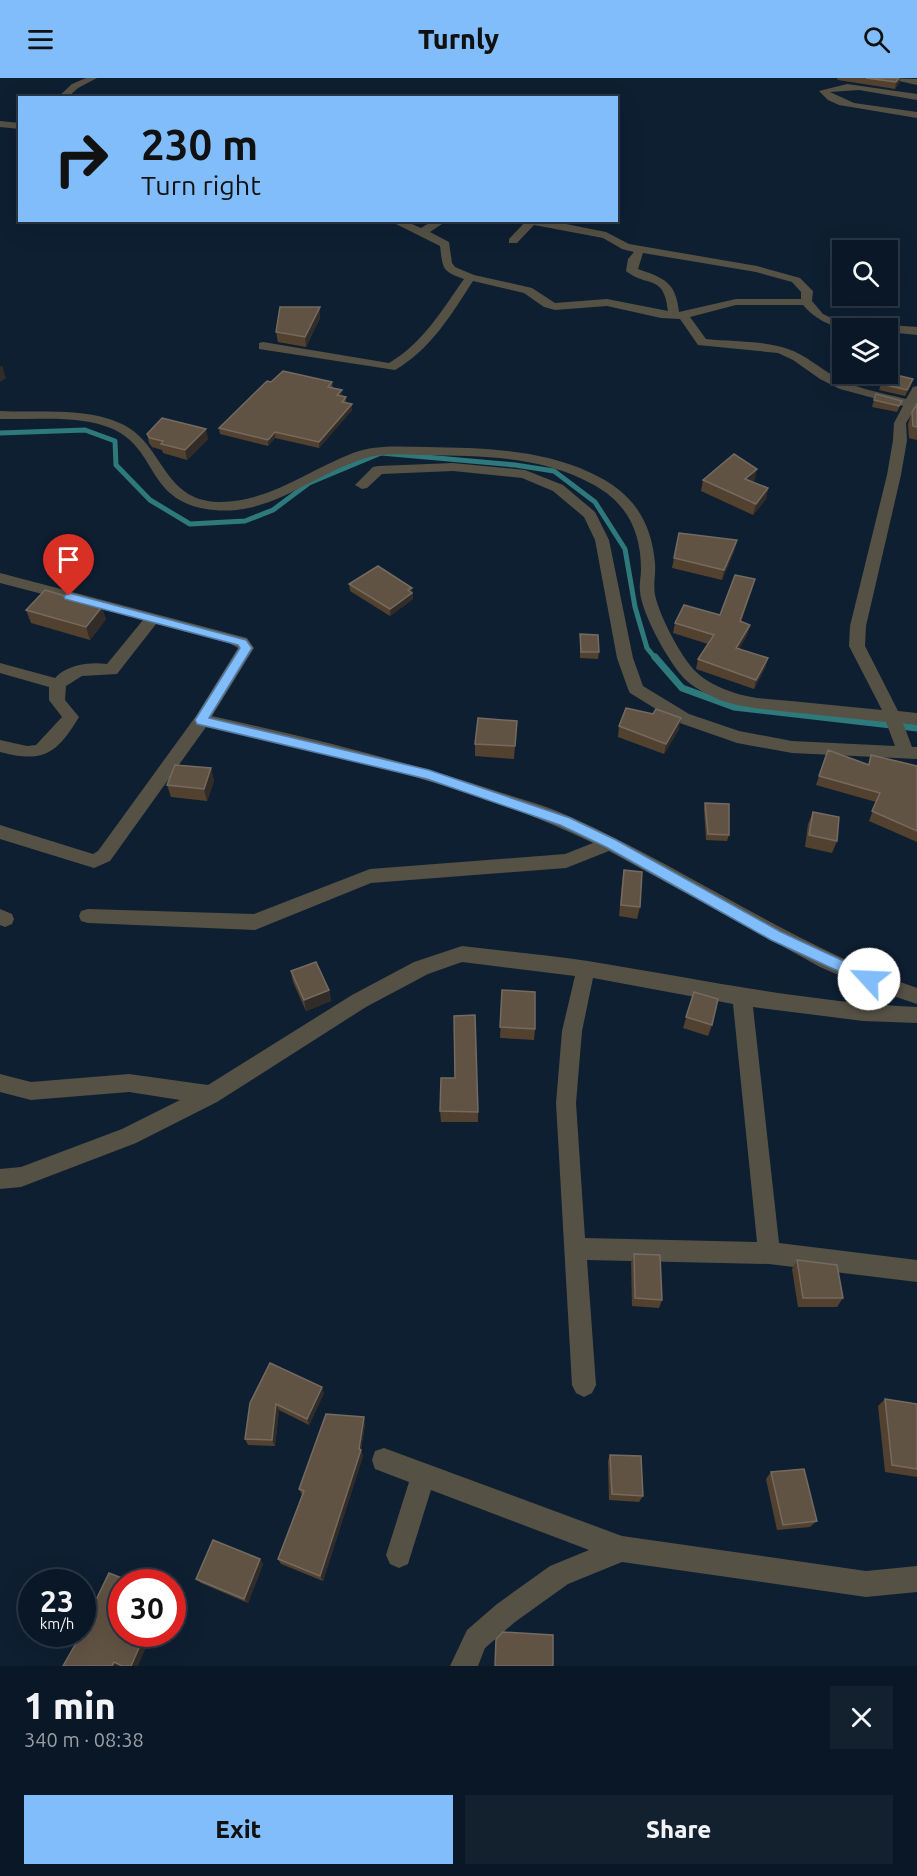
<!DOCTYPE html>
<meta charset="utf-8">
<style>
:root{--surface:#0a1726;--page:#13202e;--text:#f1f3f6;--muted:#999fa7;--line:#2a3643;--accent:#81bdfa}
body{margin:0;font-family:Ubuntu,sans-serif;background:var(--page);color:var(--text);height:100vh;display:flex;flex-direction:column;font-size:22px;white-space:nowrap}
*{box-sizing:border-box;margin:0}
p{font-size:20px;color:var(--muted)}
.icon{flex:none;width:33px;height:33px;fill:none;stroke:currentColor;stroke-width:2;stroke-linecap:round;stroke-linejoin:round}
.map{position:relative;height:1588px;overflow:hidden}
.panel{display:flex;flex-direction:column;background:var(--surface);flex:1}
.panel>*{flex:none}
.banner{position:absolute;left:18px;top:18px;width:600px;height:126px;border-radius:0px;box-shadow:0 6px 24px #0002,0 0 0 2px var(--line);background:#81bdfa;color:#111;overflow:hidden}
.fabs{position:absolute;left:832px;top:162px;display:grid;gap:12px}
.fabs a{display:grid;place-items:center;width:66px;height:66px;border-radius:0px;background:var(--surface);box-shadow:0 6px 24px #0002,0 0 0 2px var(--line);font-size:30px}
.speed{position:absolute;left:18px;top:1491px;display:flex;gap:12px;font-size:30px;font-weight:700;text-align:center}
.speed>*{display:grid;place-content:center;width:78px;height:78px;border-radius:50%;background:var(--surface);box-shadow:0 6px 24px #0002,0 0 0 2px var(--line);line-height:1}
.speed small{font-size:15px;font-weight:400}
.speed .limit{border:9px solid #d22;background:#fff;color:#111}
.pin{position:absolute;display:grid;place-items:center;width:51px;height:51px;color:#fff;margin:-62px -26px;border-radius:50% 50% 50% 0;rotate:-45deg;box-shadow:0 0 6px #0007}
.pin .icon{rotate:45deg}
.me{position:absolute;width:66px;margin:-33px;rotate:295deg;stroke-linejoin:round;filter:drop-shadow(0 0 4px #0008)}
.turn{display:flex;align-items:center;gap:21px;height:126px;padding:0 24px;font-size:27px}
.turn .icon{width:78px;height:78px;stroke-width:2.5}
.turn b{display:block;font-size:42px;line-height:51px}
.round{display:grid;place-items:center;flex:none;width:63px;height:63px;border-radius:0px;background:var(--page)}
.overview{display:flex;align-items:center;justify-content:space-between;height:102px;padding:0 24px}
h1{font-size:36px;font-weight:800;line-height:45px}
.action{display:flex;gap:12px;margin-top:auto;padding:12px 24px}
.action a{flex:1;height:69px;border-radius:0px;background:var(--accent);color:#111;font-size:24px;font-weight:800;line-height:69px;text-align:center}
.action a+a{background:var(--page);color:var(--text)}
header{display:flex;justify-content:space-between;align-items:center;height:78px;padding:0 24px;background:var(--accent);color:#111;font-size:27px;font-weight:800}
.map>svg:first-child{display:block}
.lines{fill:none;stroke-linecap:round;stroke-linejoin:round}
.stream-far1{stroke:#2e797b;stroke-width:5}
.stream{stroke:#2e797b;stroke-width:7}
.street{fill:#565145;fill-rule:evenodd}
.wall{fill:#53412f}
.shaded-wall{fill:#312c27}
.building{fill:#615344;stroke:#746a5f;stroke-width:1.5}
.route{fill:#81bdfa;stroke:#547ba2;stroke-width:1.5}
</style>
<header><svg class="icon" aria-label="menu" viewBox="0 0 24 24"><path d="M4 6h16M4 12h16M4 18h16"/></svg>Turnly<svg class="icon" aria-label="search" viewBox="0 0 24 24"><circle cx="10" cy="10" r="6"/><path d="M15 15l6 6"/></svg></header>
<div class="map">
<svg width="917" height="1588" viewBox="0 0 917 1588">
<rect width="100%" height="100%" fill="#0e1f32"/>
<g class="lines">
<path class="stream-far1" d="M0,355L85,352L115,363L116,387L150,422L190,446L245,443L273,432L309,405L381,375L515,387L554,393L595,424L625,471L635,529L647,570L656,581"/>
<path class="stream" d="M655,579L682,610L734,629L917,650"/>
<g class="street">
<path d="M86,0H97L78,10L67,20H57L72,6Z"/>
<path d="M885,0L917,1V7Z"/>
<path d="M847,6L917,16V22L859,12L830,14L854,25L917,34V40L839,27L828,22L819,13Z"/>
<path d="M0,43L20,45V51L0,49Z"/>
<path d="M388,142H403L421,150L434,142H448L430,154L449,164L452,185L455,189L474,197L532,210L555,225L607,221L668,233C664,195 647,210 626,193L628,181L634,174L622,171L603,160L534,147L517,165H509V161L527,142H546L606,154L629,166L757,188L800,200L813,213L812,223L823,236L838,243L917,249V257L888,254V250C852,250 829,256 803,227H736L690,239L706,261C733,264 762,262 788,271C806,277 819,290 836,299C857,311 882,315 906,321L913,309L917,308V328L906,345L907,362L901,397L866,548L865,568L898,633L917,635V647L903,645L912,669H917V681L792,675L737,665L677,644L630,615L628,611L617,580L595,462L584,439L553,413L522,400L453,393L382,396L367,410L362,411L355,407L373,389L378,388L453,385L525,392L563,407L595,434L609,462L633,580L643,608L689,636L739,653L792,663L895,668L886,644C854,641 822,637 789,634C766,631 742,630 720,622C709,617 696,611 687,603C671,589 641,535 640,513C639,506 641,499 641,491C641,454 627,425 594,407C542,378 483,378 425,377C406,377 384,374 366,380C315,395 271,438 214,432C145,425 160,373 113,351C80,336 35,342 0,341V333C39,335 86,329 122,346C164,366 162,422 218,424C268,425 308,392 353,375C377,366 402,369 427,369C482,370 540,371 591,395C631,413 651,441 655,485C656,496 653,507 655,517C660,539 680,577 695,593C705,603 720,610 732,614C751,621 771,621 791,623C821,626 851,629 882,632L849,568L850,548L887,397L893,362L894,345L903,328L840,311L820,301L793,282L778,275L698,267L680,241L661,240L607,228L555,232L544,229L524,215L473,203C451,237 431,271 395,292L259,271V265L263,264L389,285C423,265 442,232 464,201C441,193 443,190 440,168ZM643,175L756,194L792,204L801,214V221H736L679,234C676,204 664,200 638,191Z"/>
<path d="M0,495L247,560L254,570L212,638C306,659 399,681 490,711C517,720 545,727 571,739C689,792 794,868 917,910V926L864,908L820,889L609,773L566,790L371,805L255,852L88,845L81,843L79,838L81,833L88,831L254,836L370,791L565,776L593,765C472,706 336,678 206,649L110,783L94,790L0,761V747L93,776L98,773L196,638L238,570L229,565L156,546L117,596L82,598L66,608L65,622L79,639C56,677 43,685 0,674V662L27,668L36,667L62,639L49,622V609L0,595V585L55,600C68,586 90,584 107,586L143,542L0,505Z"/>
<path d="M0,831L12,836L14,841L12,846L5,849L0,847Z"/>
<path d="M462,868C504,873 547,877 588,883C698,901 806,924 917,929V945L863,943L753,929L779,1165L917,1182V1204L769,1186L587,1182L596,1307L592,1315L584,1319L576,1315L572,1307L556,1025L562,953L575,898L462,884L428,896L366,929L217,1024L136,1065L21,1109L0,1111V1091L21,1089L122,1051L180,1022L129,1014L31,1022L0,1014V996L31,1004L129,996L208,1007L352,917L414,884ZM593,900L733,926L757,1164L585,1160L576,1025L582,953Z"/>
<path d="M384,1370L622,1458L866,1493L917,1488V1514L866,1519L622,1484L568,1506L515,1544L485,1570L478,1588H450L467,1552L497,1526L550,1488L589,1472L431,1412L408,1486L399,1490L390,1486L386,1477L409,1404L375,1391L372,1382L375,1373Z"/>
</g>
</g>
<g class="wall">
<path d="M837,0H900L899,5L895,11L838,2Z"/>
<path d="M320,240L306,269L278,264L276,254Z"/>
<path d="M271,304H332L333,310L342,318L346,319V325L352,326V332L319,370L275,360L268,368L220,356L219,350Z"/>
<path d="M881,306L911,308L905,318L879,312Z"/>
<path d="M874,322L902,323L897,334L872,329Z"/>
<path d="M917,326V362L909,360L908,346L912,334Z"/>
<path d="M147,356L208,361L187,382L163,375L162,372L152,369L149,365Z"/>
<path d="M755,401L752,404L768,410L766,421L753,437L701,413L703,402Z"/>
<path d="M735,471L722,502L672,490L674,480Z"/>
<path d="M349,506L412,510L413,521L390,538L350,513Z"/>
<path d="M752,511L741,544L750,547L747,557L739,571L768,580L765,590L754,611L696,591L698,581L708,566L673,555L675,545L720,537Z"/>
<path d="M26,532L106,541L90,562L31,545Z"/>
<path d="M580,556L599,574L598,581L580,580Z"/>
<path d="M517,643L514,681L475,678V666Z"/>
<path d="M619,648L679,651L664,676L618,659Z"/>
<path d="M828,672L868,686L871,677L917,688V764L869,743L876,724L816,707Z"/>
<path d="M211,690L214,703L207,723L171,719L167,707Z"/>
<path d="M705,725L729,757L727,763L706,762L704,731Z"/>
<path d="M813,734L837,763L832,775L805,769L808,746Z"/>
<path d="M624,792L640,829L637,841L619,838L622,804Z"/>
<path d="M291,893L329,912L331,923L306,933L293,904Z"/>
<path d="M502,912L535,951L534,962L500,960Z"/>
<path d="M694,914L712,947L708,958L683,950Z"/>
<path d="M455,1000L478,1034V1044H441L440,1033Z"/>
<path d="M634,1176L662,1222L659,1230L632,1228L631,1185Z"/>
<path d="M797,1182L843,1220L837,1229H798L792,1191Z"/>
<path d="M324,1315L309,1347L279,1332L275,1368L248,1367L245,1361L250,1325Z"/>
<path d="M885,1321L917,1326V1399L885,1394L878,1328Z"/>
<path d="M365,1346L361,1372L363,1378L323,1503L281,1486L278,1481L302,1417L299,1411Z"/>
<path d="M610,1377L643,1418L639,1424L609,1422L608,1383Z"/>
<path d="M771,1394L817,1443L810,1449L777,1452L766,1401Z"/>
<path d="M260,1481L263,1486L248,1525L201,1505L196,1501Z"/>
</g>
<g class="shaded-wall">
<path d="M900,0L899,5L895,11L896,4Z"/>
<path d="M320,229V240L306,269L305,259Z"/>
<path d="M2,287L6,300L0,304V289Z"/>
<path d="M913,301L911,308L905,318L907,312Z"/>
<path d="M342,312V318L337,324V317Z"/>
<path d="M352,326V332L319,370V364Z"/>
<path d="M206,351L208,361L187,382L185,372Z"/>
<path d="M275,354V360L268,368V362Z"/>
<path d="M757,391L755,401L743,411L745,401Z"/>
<path d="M768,410L766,421L753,437L756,426Z"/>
<path d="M737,462L735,471L722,502L724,492Z"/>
<path d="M755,501L752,511L738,553L740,543Z"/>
<path d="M412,510L413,521L390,538V531L408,512Z"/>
<path d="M102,529L106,541L90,562L86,549Z"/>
<path d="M750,547L747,557L734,580L736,570Z"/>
<path d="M768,580L765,590L754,611L756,602Z"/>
<path d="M681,640L679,651L664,676L666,666Z"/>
<path d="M211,690L214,703L207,723L204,711Z"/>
<path d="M329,912L331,923L306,933L304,922Z"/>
<path d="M322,1309L324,1315L309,1347L307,1341Z"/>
<path d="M276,1326L279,1332L275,1368L272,1362Z"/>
<path d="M364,1339L365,1346L361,1372L363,1378L323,1503L320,1498L359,1371Z"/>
<path d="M260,1481L263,1486L248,1525L244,1521Z"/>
<path d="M145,1556H152L138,1588H131Z"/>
<path d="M114,1584L120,1587V1588H112Z"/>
</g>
<g class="building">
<path d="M866,0H899L896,4Z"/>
<path d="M280,229H320L305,259L276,254Z"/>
<path d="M283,293L332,304L328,309L342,312L337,317L346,319L342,324L352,326L319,364L275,354L268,362L219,350L267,303L271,304Z"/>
<path d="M888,295L913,301L907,312L881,306L885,296Z"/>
<path d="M876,316L902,323L899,328L874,322Z"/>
<path d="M917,326V349L913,348L912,334Z"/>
<path d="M162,340L206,351L185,372L161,366L163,363L150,360L147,356Z"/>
<path d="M734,376L757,391L745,401L768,410L756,426L703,402Z"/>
<path d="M679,455L737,462L724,492L674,480Z"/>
<path d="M378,488L412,510L408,512L412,515L390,531L349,506Z"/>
<path d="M735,497L755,501L740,543L750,547L736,570L768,580L756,602L698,581L714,557L675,545L684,527L720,537Z"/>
<path d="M45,512L102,529L86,549L26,532Z"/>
<path d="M580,556L598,557L599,574H581Z"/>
<path d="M626,630L653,636L656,631L681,640L666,666L619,648Z"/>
<path d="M478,640L517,643L515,668L475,666Z"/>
<path d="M828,672L869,687L871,677L917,688V753L872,733L880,715L819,698Z"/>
<path d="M175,687L211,690L204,711L167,707Z"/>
<path d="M705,725L729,726V757L708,756Z"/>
<path d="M813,734L839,739L837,763L809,757Z"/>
<path d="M624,792L642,794L640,829L621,827Z"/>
<path d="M316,884L329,912L304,922L291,893Z"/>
<path d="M502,912L535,914V951L500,949Z"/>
<path d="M694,914L718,921L712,947L686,939Z"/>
<path d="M475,937L478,1034L440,1033L441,1000H455L454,938Z"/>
<path d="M634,1176L660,1177L662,1222L635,1220Z"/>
<path d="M797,1182L837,1187L843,1220H803Z"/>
<path d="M270,1285L322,1309L307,1341L276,1326L272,1362L245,1361L250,1325Z"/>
<path d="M885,1321L917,1326V1391L892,1387Z"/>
<path d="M326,1336L364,1339L359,1371L361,1372L320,1498L278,1481L304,1413L299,1411Z"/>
<path d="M610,1377L641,1378L643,1418L612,1416Z"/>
<path d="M804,1391L817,1443L783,1447L771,1394Z"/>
<path d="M213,1462L260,1481L244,1521L196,1501Z"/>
<path d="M109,1495L132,1504H122V1556H145L131,1588H122L114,1584L112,1588H63L75,1567L81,1556H82V1551Z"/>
<path d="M503,1554L553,1557V1588H495L496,1561Z"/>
</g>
<path class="route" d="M69,515L246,562L252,570L209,640L429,692L570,740L616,762L781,854L874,897L877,901L874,905H864L771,862L606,769L560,747L427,701L197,646L195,642L240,570L238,567L65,521L64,518Z"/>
</svg>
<div class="fabs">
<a><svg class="icon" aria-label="search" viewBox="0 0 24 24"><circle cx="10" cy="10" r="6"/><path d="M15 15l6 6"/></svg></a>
<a><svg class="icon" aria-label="layers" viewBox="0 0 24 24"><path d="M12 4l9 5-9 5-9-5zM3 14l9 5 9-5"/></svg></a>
</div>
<div class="speed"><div>23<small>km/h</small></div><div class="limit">30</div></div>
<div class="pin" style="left:69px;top:518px;background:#d93025"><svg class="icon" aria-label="arrive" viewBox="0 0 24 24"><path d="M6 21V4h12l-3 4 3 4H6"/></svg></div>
<svg class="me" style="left:869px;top:901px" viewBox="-20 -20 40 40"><circle r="19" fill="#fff"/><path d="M0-13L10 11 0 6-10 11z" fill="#81bdfa"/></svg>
<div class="banner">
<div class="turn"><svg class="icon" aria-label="right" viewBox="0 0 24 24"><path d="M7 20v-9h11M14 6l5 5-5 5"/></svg><div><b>230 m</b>Turn right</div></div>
</div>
</div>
<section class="panel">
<div class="overview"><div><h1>1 min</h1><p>340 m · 08:38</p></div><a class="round"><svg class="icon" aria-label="close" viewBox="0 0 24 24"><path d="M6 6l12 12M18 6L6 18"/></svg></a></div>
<div class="action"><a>Exit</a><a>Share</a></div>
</section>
